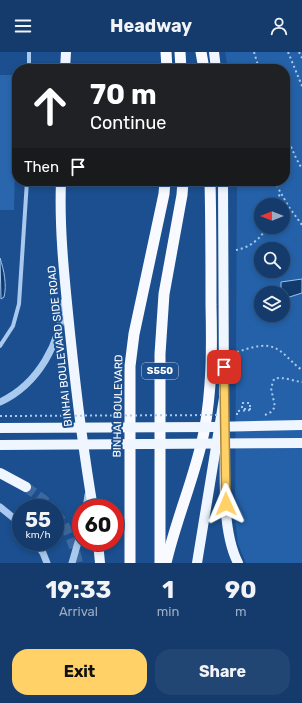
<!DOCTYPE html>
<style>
:root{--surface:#143b6b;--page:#214673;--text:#f1f3f6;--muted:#9dadc1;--line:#33557e;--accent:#ffd166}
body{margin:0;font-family:Rubik,sans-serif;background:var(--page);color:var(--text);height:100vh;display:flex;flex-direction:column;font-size:15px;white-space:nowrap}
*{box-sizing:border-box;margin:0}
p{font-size:13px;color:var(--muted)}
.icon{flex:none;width:22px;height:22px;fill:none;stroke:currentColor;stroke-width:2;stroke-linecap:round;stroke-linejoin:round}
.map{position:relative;height:511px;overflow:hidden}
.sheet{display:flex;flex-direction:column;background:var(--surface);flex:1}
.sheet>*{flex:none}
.guide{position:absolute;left:12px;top:12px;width:278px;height:122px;border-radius:16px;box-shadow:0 2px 6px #0003,0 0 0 1px var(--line);background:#202124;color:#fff;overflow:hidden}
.needle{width:26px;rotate:270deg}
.buttons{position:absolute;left:254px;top:146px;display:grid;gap:8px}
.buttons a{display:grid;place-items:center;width:36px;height:36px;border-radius:50%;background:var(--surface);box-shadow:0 2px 6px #0003,0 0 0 1px var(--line);font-size:20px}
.speed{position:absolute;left:12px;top:447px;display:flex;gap:8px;font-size:20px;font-weight:700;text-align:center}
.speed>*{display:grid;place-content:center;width:52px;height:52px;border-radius:50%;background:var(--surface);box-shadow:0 2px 6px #0003,0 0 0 1px var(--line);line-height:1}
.speed small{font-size:10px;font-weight:400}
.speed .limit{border:6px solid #d22;background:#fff;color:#111}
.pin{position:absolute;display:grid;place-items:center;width:34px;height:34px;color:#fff;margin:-17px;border-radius:8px;box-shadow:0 2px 6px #0006}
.me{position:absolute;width:44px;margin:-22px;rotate:359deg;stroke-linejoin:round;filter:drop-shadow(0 0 3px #0008)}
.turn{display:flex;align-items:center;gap:14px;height:84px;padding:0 12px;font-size:18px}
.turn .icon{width:52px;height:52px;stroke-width:2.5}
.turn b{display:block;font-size:28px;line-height:34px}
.then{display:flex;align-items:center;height:38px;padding:0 12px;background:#0003;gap:8px;font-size:15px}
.eta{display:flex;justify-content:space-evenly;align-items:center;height:68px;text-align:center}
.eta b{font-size:24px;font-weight:700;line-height:28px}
.cta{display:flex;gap:8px;margin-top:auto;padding:8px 12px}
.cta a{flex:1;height:46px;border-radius:16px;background:var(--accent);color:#111;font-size:16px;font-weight:700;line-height:46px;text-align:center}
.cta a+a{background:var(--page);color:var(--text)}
header{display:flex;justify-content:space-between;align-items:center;height:52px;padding:0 12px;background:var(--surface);font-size:18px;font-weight:700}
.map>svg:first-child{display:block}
.green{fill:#2461a8;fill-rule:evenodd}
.water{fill:#123a6d;stroke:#9cc4f0}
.building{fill:#2a66ad}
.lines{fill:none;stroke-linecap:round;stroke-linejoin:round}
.primary-tunnel{stroke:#3d69a0;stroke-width:10;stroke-dasharray:10 5;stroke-linecap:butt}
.path{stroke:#a9c9ee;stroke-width:2;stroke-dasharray:2 3;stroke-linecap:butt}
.minor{stroke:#a9c9ee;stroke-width:4}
.tertiary{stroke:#a9c9ee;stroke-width:7}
.primary{stroke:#f0f6ff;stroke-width:10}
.trunk{stroke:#f8faff;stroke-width:11}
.path-bridge{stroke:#a9c9ee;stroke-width:2;stroke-dasharray:2 3;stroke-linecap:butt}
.primary-bridge{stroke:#f0f6ff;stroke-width:10}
.route-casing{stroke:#a68842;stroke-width:10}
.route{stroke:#ffd166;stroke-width:7}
.labels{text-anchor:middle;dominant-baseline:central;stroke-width:4;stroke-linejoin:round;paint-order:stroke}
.shield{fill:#1b4f8f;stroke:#bbcadd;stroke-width:1}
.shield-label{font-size:10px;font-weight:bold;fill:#fff}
.street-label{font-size:11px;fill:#fff;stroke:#1b4f8f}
</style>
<header><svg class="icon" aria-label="menu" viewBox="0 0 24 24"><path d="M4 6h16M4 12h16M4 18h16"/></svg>Headway<svg class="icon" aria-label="person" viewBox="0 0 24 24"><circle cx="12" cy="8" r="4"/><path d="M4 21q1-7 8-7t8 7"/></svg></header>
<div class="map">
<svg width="302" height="511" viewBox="0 0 302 511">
<rect width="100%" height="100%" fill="#1b4f8f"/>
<path class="green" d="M225,0H302V511H246L238,492L235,466L237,129H285V17H228ZM261,153H283V175H261ZM261,197H283V219H261ZM261,241H283V263H261Z"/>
<g class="water">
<path d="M0,206C4,218 7,233 4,245L1,247Z"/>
<path d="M302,227V241L283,247V241H281V230Z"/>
</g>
<path class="building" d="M0,23H13V53H17V115H15L14,158H0Z"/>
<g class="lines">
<g class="primary-tunnel">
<path d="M26,435L44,448L51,456"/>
<path d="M55,461C68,474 74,493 78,511"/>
</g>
<g class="path">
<path d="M254,0L259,17"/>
<path d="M288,0L302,34"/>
<path d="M299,0L302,6"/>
<path d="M285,81L296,106L302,117"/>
<path d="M274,129L289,155L302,173"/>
<path d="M274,153L281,140"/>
<path d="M236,198C248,196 262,187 266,175"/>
<path d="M237,300C250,296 265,290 277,297C286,302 293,312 302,318"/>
<path d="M237,363V359L250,358V351H242V357H253"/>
<path d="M265,363L271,360L275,355L271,336L274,327C282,324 293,329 302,330"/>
</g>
<g class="minor">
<path d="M29,0V17"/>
<path d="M0,294L13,274L19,252L27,129"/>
</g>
<g class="tertiary">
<path d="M0,350C39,332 60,291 64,250"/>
<path d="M0,455L21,472"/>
<path d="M86,456L88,443"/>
<path d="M36,490L43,501L47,511"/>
<path d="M72,511L81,480"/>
</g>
<g class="primary">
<path d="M214,0L216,17"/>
<path d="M65,17L66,0"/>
<path d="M61,129C59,180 65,230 70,281C76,339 83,398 93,456"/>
<path d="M225,383C225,420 221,478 238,511"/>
<path d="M0,421L26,435"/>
<path d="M98,490L100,511"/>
<path d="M197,511L224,346L223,129"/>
</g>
<g class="trunk">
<path d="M166,0L167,17"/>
<path d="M180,0L181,17"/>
<path d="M201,0L204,17"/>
<path d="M130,511V314L134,282L164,142L165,129"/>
<path d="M160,511V302L164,242L182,143L183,129"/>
<path d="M166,511C176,467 195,425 204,380C212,338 212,296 211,253C211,212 211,170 210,129"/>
</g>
<path class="path-bridge" d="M0,364L224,363"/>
<g class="primary-bridge">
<path d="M0,376L211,375L302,373"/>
<path d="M0,393L302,391"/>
</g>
</g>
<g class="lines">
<g class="route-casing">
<path id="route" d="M224,315L226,452"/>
</g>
<use href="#route" class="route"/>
</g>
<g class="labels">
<rect class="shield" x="142" y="311" width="36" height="16" rx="3"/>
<g class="shield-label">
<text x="160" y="319">S550</text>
</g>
<g class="street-label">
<text transform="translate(60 294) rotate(-96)">BINHAI BOULEVARD SIDE ROAD</text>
<text transform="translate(118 354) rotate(-89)">BINHAI BOULEVARD</text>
</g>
</g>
</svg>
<div class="buttons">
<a><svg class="needle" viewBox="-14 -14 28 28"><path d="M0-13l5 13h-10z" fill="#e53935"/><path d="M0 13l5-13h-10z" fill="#9dadc1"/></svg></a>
<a><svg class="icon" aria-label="search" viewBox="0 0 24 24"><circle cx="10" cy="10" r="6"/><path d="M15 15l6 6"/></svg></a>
<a><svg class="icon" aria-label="layers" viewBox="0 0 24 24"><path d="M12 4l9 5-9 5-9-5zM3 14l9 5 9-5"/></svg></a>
</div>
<div class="speed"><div>55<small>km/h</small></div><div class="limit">60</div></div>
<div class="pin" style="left:224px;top:315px;background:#d93025"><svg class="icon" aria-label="arrive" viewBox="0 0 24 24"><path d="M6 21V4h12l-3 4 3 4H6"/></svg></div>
<svg class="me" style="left:226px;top:452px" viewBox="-20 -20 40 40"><path d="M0-17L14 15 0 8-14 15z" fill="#ffd166" stroke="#fff" stroke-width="4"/></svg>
<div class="guide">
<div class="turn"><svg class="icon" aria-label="ahead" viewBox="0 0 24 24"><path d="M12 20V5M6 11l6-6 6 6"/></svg><div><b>70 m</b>Continue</div></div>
<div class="then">Then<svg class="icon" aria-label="arrive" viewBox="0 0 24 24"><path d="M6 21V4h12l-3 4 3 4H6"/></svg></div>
</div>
</div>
<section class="sheet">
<div class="eta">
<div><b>19:33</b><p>Arrival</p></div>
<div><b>1</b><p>min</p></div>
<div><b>90</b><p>m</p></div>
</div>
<div class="cta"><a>Exit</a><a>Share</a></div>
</section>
